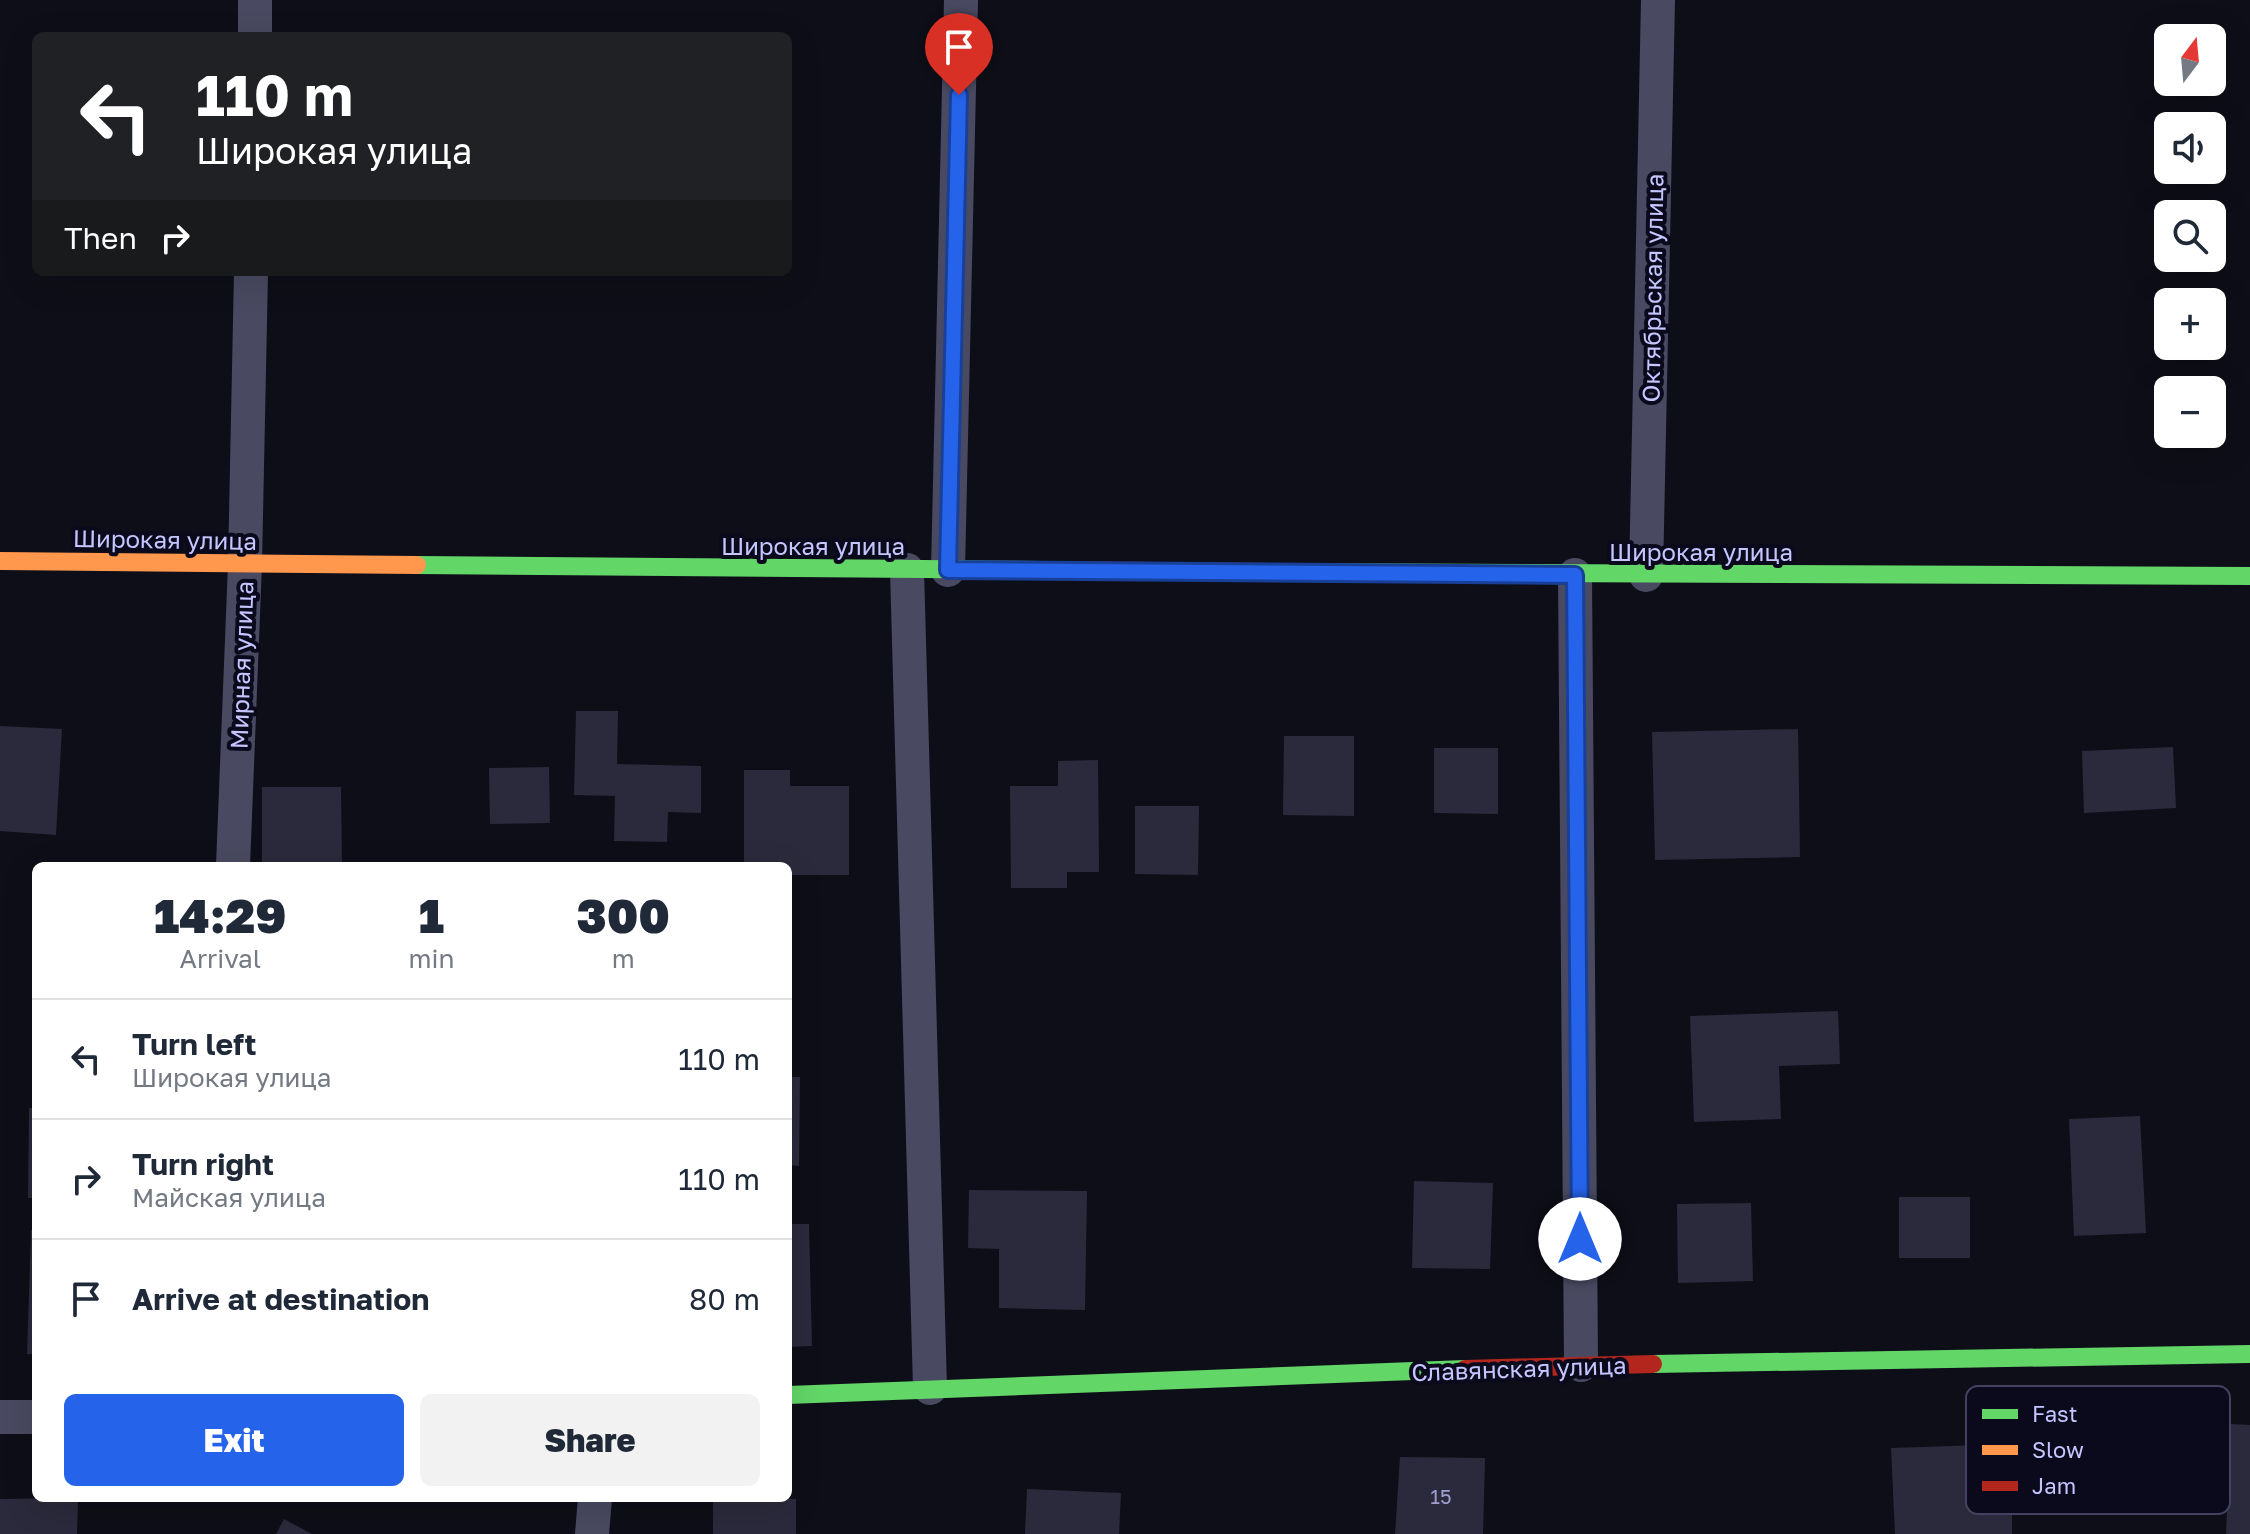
<!DOCTYPE html>
<meta charset="utf-8">
<style>
:root{--surface:#fff;--page:#f2f2f3;--text:#1f2937;--muted:#747a83;--line:#e0e1e3;--accent:#2563eb}
body{margin:0;font-family:"Golos Text",sans-serif;background:var(--page);color:var(--text);height:100vh;display:flex;flex-direction:column;font-size:30px;white-space:nowrap}
*{box-sizing:border-box;margin:0}
p{font-size:26px;color:var(--muted)}
.icon{flex:none;width:44px;height:44px;fill:none;stroke:currentColor;stroke-width:2;stroke-linecap:round;stroke-linejoin:round}
.map{position:relative;flex:1;overflow:hidden}
.sheet{position:absolute;left:32px;top:862px;width:760px;height:640px;display:flex;flex-direction:column;background:var(--surface);border-radius:12px;box-shadow:0 8px 32px #0002}
.sheet>*{flex:none}
.banner{position:absolute;left:32px;top:32px;width:760px;height:244px;border-radius:12px;box-shadow:0 8px 32px #0002;background:#202124;color:#fff;overflow:hidden}
.needle{width:52px;rotate:16deg}
.tools{position:absolute;left:2154px;top:24px;display:grid;gap:16px}
.tools a{display:grid;place-items:center;width:72px;height:72px;border-radius:12px;background:var(--surface);box-shadow:0 8px 32px #0002;font-size:40px}
.pin{position:absolute;display:grid;place-items:center;width:68px;height:68px;color:#fff;margin:-82px -34px;border-radius:50% 50% 50% 0;rotate:-45deg;box-shadow:0 0 8px #0007}
.pin .icon{rotate:45deg}
.me{position:absolute;width:88px;margin:-44px;rotate:0deg;stroke-linejoin:round;filter:drop-shadow(0 0 6px #0008)}
.turn{display:flex;align-items:center;gap:28px;height:168px;padding:0 32px;font-size:36px}
.turn .icon{width:104px;height:104px;stroke-width:2.5}
.turn b{display:block;font-size:56px;line-height:68px}
.then{display:flex;align-items:center;height:76px;padding:0 32px;background:#0003;gap:16px;font-size:30px}
.eta{display:flex;justify-content:space-evenly;align-items:center;height:136px;text-align:center}
.eta b{font-size:48px;font-weight:800;line-height:56px}
.cta{display:flex;gap:16px;margin-top:auto;padding:16px 32px}
.cta a{flex:1;height:92px;border-radius:12px;background:var(--accent);color:#fff;font-size:32px;font-weight:800;line-height:92px;text-align:center}
.cta a+a{background:var(--page);color:var(--text)}
ul{padding:0;list-style:none}
li{display:flex;align-items:center;gap:24px;height:120px;padding:0 32px;border-top:2px solid var(--line)}
li div{flex:1}
li b{display:block;font-size:30px}
li em{font-style:normal}
.map>svg:first-child{display:block}
.building{fill:#2b2a3c}
.lines{fill:none;stroke-linecap:round;stroke-linejoin:round}
.street{stroke:#494a61;stroke-width:34}
.fast{stroke:#63d668;stroke-width:18}
.slow{stroke:#ff974d;stroke-width:18}
.jam{stroke:#b3261e;stroke-width:18}
.route-casing{stroke:#184099;stroke-width:20}
.route{stroke:#2563eb;stroke-width:14}
.labels{text-anchor:middle;dominant-baseline:central;stroke-width:8;stroke-linejoin:round;paint-order:stroke}
.number-label{font-size:20px;fill:#9e9ece}
.street-label{font-size:24px;fill:#c5c5ff;stroke:#0b0a1c}
.key{fill:#0b0a1c;stroke:#434260;stroke-width:2}
.key-label{font-size:22px;fill:#c5c5ff}
</style>
<div class="map">
<svg width="2250" height="1534" viewBox="0 0 2250 1534">
<rect width="100%" height="100%" fill="#0e0e18"/>
<g class="building">
<path d="M576,711H618L617,764L701,766V813L668,812L667,842L614,841L615,796L574,795Z"/>
<path d="M0,726L62,729L56,835L0,831Z"/>
<path d="M1798,729L1800,857L1655,860L1652,732Z"/>
<path d="M1284,736H1354V816L1283,815Z"/>
<path d="M2173,747L2176,808L2084,813L2082,751Z"/>
<path d="M1434,748H1498V814L1434,813Z"/>
<path d="M1098,760L1099,872H1067V888H1011L1010,786H1058V761Z"/>
<path d="M549,767L550,823L490,824L489,768Z"/>
<path d="M744,770H790V786H849V875H788V866H783V862H744Z"/>
<path d="M262,787H341L342,866H262Z"/>
<path d="M1135,806H1199L1198,875L1135,874Z"/>
<path d="M1838,1011L1840,1064L1779,1066L1781,1119L1694,1122L1690,1016Z"/>
<path d="M788,1077H800L799,1166L788,1165Z"/>
<path d="M29,1108H36V1198H28Z"/>
<path d="M2140,1116L2146,1233L2074,1236L2069,1119Z"/>
<path d="M1414,1181L1493,1183L1490,1269L1412,1268Z"/>
<path d="M969,1190L1087,1191L1085,1310L999,1308V1249L968,1248Z"/>
<rect x="1899" y="1197" width="71" height="61"/>
<path d="M1751,1203L1753,1281L1678,1283L1677,1204Z"/>
<path d="M788,1224H809L812,1346L788,1347Z"/>
<path d="M31,1230H36V1354H27Z"/>
<path d="M2231,1424L2250,1425V1534H2226Z"/>
<path d="M2012,1444V1534H1895L1891,1448Z"/>
<path d="M1400,1457L1485,1458L1483,1534H1395Z"/>
<path d="M1027,1489L1121,1493L1119,1534H1025Z"/>
<path d="M78,1498L77,1534H0V1499Z"/>
<path d="M713,1498L796,1499V1534H713Z"/>
<path d="M284,1519L312,1534H276Z"/>
</g>
<g class="lines">
<g class="street">
<path d="M255,36V0"/>
<path d="M907,570L930,1388"/>
<path d="M948,570L961,0"/>
<path d="M1575,575L1581,1365"/>
<path d="M1646,575L1658,0"/>
<path d="M233,866L245,564L251,272"/>
<path d="M0,1417H36"/>
<path d="M592,1534L595,1498"/>
</g>
<g class="fast">
<path d="M417,565L1042,570"/>
<path d="M1281,572L2250,576"/>
<path d="M1653,1364L2250,1354"/>
<path d="M788,1395L1465,1369"/>
</g>
<path class="slow" d="M0,561L417,565"/>
<g class="jam">
<path d="M1042,570L1281,572"/>
<path d="M1465,1369L1653,1364"/>
</g>
</g>
<g class="lines">
<g class="route-casing">
<path id="route" d="M959,95L948,570L1575,575L1580,1239"/>
</g>
<use href="#route" class="route"/>
</g>
<g class="labels">
<g class="number-label">
<text x="1441" y="1496">15</text>
</g>
<g class="street-label">
<text transform="translate(1652 288) rotate(-89)">Октябрьская улица</text>
<text transform="translate(165 539) rotate(1)">Широкая улица</text>
<text x="813" y="545">Широкая улица</text>
<text x="1701" y="551">Широкая улица</text>
<text transform="translate(241 665) rotate(-88)">Мирная улица</text>
<text transform="translate(1519 1368) rotate(-2)">Славянская улица</text>
</g>
</g>
<rect x="1966" y="1386" width="264" height="128" rx="12" class="key"/>
<rect x="1982" y="1409" width="36" height="10" fill="#63d668"/>
<rect x="1982" y="1445" width="36" height="10" fill="#ff974d"/>
<rect x="1982" y="1481" width="36" height="10" fill="#b3261e"/>
<g class="key-label">
<text x="2032" y="1422">Fast</text>
<text x="2032" y="1458">Slow</text>
<text x="2032" y="1494">Jam</text>
</g>
</svg>
<div class="tools">
<a><svg class="needle" viewBox="-14 -14 28 28"><path d="M0-13l5 13h-10z" fill="#e53935"/><path d="M0 13l5-13h-10z" fill="#747a83"/></svg></a>
<a><svg class="icon" aria-label="sound" viewBox="0 0 24 24"><path d="M4 9h4l5-4v14l-5-4H4zM17 9q2 3 0 6"/></svg></a>
<a><svg class="icon" aria-label="search" viewBox="0 0 24 24"><circle cx="10" cy="10" r="6"/><path d="M15 15l6 6"/></svg></a>
<a>+</a>
<a>−</a>
</div>
<div class="pin" style="left:959px;top:95px;background:#d93025"><svg class="icon" aria-label="arrive" viewBox="0 0 24 24"><path d="M6 21V4h12l-3 4 3 4H6"/></svg></div>
<svg class="me" style="left:1580px;top:1239px" viewBox="-20 -20 40 40"><circle r="19" fill="#fff"/><path d="M0-13L10 11 0 6-10 11z" fill="#2563eb"/></svg>
<div class="banner">
<div class="turn"><svg class="icon" aria-label="left" viewBox="0 0 24 24"><path d="M17 20v-9H6M10 6l-5 5 5 5"/></svg><div><b>110 m</b>Широкая улица</div></div>
<div class="then">Then<svg class="icon" aria-label="right" viewBox="0 0 24 24"><path d="M7 20v-9h11M14 6l5 5-5 5"/></svg></div>
</div>
<section class="sheet">
<div class="eta">
<div><b>14:29</b><p>Arrival</p></div>
<div><b>1</b><p>min</p></div>
<div><b>300</b><p>m</p></div>
</div>
<ul>
<li><svg class="icon" aria-label="left" viewBox="0 0 24 24"><path d="M17 20v-9H6M10 6l-5 5 5 5"/></svg><div><b>Turn left</b><p>Широкая улица</p></div><em>110 m</em></li>
<li><svg class="icon" aria-label="right" viewBox="0 0 24 24"><path d="M7 20v-9h11M14 6l5 5-5 5"/></svg><div><b>Turn right</b><p>Майская улица</p></div><em>110 m</em></li>
<li><svg class="icon" aria-label="arrive" viewBox="0 0 24 24"><path d="M6 21V4h12l-3 4 3 4H6"/></svg><div><b>Arrive at destination</b></div><em>80 m</em></li>
</ul>
<div class="cta"><a>Exit</a><a>Share</a></div>
</section>
</div>
